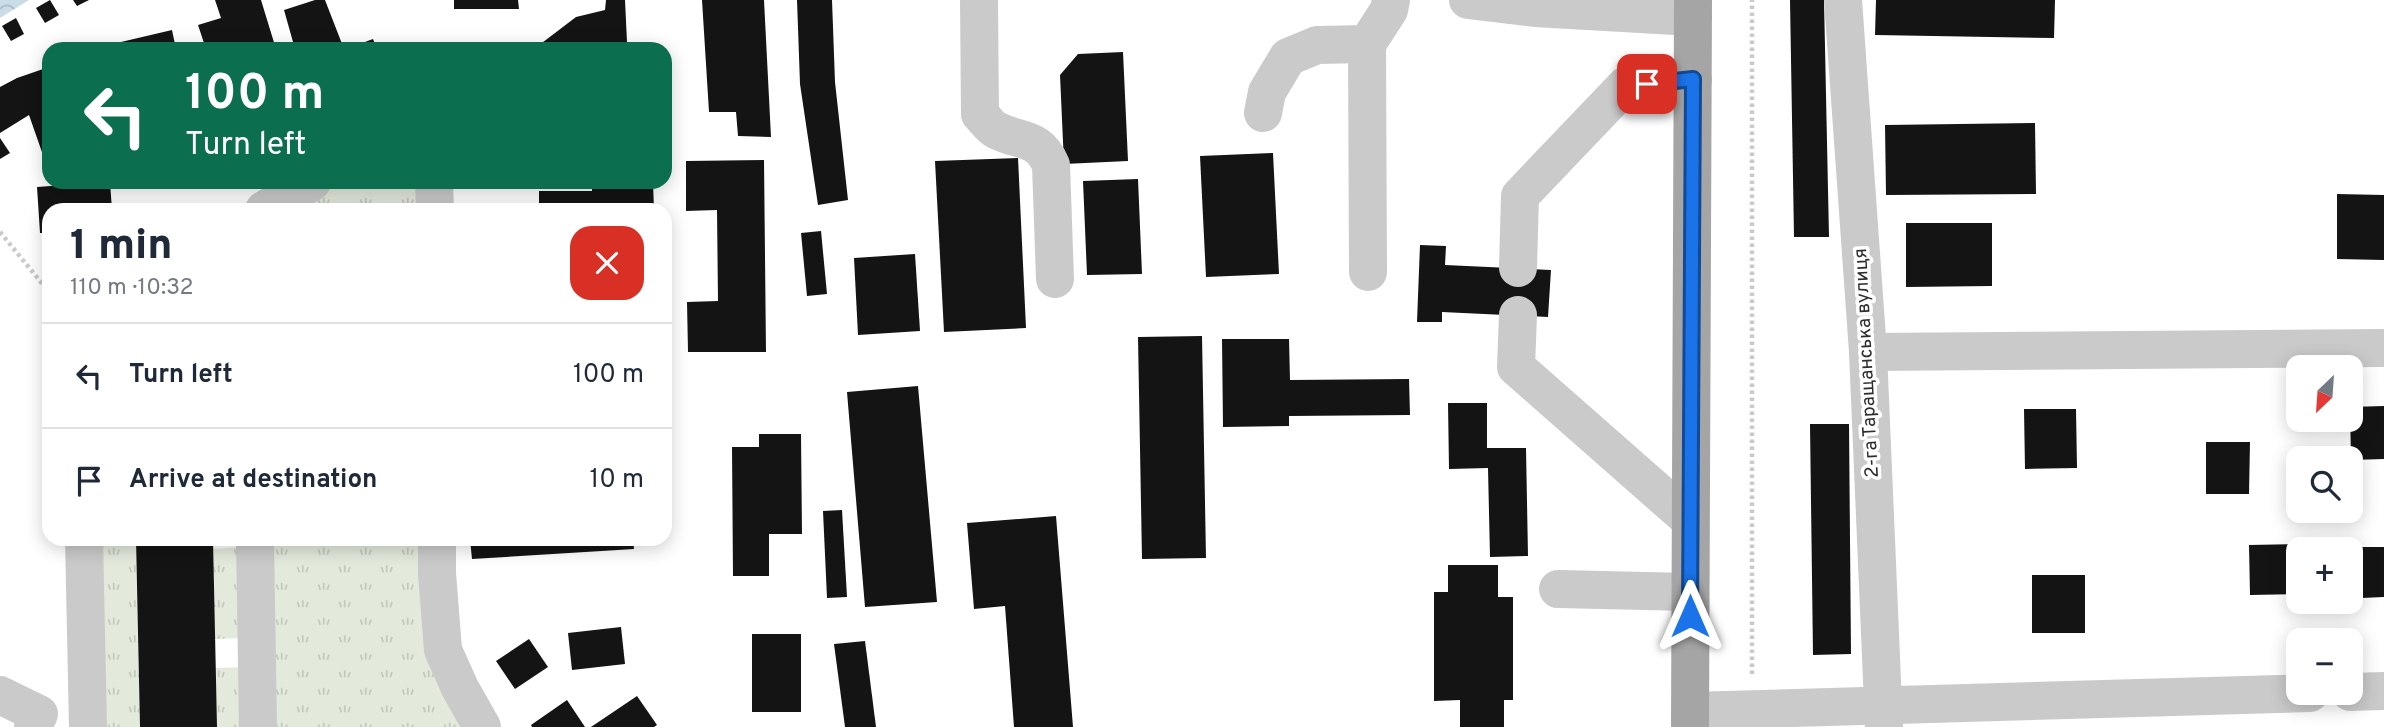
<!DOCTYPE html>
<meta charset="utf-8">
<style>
:root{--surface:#fff;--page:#f2f2f3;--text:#1f2937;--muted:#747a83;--line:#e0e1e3}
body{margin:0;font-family:Overpass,sans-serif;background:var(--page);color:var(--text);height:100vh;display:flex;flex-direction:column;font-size:26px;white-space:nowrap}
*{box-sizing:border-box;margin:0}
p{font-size:23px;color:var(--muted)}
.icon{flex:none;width:38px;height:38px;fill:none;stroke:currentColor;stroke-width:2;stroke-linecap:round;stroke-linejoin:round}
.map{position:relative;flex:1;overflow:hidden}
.drawer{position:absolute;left:42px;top:203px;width:630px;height:343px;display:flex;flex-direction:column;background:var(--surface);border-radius:21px;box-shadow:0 4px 18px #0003}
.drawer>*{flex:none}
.hud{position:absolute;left:42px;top:42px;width:630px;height:147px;border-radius:21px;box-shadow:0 4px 18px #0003;background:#0b6e4f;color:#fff;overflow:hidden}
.needle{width:46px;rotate:205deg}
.controls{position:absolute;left:2286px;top:355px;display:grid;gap:14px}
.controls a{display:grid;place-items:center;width:77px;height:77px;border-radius:14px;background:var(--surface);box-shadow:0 4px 18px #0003;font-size:35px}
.pin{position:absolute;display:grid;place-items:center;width:60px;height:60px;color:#fff;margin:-30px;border-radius:14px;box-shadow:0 4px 10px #0006}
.me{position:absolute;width:77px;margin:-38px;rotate:0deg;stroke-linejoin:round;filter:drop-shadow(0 0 5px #0008)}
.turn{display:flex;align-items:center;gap:24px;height:147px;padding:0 28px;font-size:32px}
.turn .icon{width:91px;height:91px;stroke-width:2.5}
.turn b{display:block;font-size:49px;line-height:60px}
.round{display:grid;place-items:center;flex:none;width:74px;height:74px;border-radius:21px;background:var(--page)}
.overview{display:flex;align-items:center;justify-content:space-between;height:119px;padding:0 28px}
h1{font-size:42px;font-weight:800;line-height:52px}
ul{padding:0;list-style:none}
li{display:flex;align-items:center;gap:21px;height:105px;padding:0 28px;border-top:2px solid var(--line)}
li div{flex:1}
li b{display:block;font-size:26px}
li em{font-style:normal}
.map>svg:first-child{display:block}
.grass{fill:url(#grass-tufts)}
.water{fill:url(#water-waves)}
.building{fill:#141414}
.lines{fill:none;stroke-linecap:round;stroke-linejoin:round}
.path{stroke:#cacaca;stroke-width:4.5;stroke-dasharray:3.5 3.5;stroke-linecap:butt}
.minor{stroke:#cacaca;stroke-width:38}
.major{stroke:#a5a5a5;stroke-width:38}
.route-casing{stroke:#114b97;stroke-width:18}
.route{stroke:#1a73e8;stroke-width:12}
.labels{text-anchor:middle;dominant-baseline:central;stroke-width:7;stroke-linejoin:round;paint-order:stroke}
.street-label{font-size:19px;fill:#2d2d2d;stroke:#fff}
</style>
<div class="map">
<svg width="2384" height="727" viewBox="0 0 2384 727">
<defs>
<pattern id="grass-tufts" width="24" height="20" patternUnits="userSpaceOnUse" patternTransform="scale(1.75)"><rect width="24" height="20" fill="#e3eadc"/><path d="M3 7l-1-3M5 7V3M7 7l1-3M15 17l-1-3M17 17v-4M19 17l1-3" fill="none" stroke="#c3c9bd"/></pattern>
<pattern id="water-waves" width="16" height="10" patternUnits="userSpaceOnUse" patternTransform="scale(1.75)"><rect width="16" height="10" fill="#c9dce8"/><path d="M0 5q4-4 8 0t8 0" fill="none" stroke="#adbdc7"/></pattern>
</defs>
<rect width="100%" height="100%" fill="#fff"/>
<g class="grass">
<path d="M329,182H422V210H286Z"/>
<path d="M98,539H136L140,727H100Z"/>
<path d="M268,539H422L472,727H272Z"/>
<path d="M243,547L244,638L215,639L213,549Z"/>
<path d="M245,667V727H217L215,668Z"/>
</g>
<path class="water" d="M0,0H29L0,18Z"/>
<g class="building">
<path d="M50,0L59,15L45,23L36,8Z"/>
<path d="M73,0H89L77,6Z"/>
<path d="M215,0H261L276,49H206L198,25L221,18Z"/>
<path d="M315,0H325L344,49H295L284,10Z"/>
<path d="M454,0H518L519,9H454Z"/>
<path d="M606,0H625L627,42L572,47L569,49H534L576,17L605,10Z"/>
<path d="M702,0H764L771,137L738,136L736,112H709Z"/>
<path d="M797,0H832L835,82L848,200L818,205L800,84Z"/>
<path d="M1790,0H1824L1829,237H1794Z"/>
<path d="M1876,0H2055L2054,38L1875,35Z"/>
<path d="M16,18L24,34L11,41L2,26Z"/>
<path d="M172,30L176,49H105L104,46Z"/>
<path d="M373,39L377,49H346Z"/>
<path d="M1123,52L1128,161L1064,164L1060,75L1078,54Z"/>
<path d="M49,67V153L43,155L29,115L0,133V87L17,78Z"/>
<path d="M2035,123L2036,194L1886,195L1885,125Z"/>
<path d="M0,138L10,153L0,159Z"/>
<path d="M1273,153L1279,274L1206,277L1200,156Z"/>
<path d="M1018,158L1026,328L944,332L935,161Z"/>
<path d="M764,160L766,352H688L687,302L718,301L717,210L686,211V161Z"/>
<path d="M1138,179L1142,274L1087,275L1083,181Z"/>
<path d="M105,182H110L112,210H49V233H40L37,187Z"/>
<path d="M592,182H653L654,210H539V191H592Z"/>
<path d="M2337,194L2384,195V260L2337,259Z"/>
<path d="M1906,223H1992V286L1906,287Z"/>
<path d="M821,231L827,294L807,296L801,233Z"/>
<path d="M1420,245L1446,246L1445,265L1551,270L1548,317L1442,312V322H1417Z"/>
<path d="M915,254L920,331L858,335L854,258Z"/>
<path d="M1202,336L1206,558L1142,559L1138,337Z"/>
<path d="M1222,339H1289L1290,380L1409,379L1410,415L1289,416V426L1223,427Z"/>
<path d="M918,386L937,602L865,607L847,392Z"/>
<path d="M1448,403H1487V448H1526L1528,556L1490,557L1488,468L1449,469Z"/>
<path d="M2384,406V459L2351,460L2350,407Z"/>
<path d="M2024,409H2076L2077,468L2025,469Z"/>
<path d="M1810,424H1849L1851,654L1813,655Z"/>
<path d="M759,434H801L802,534H769V576H733L732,447H759Z"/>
<path d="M2206,442H2250L2249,494H2206Z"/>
<path d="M842,510L847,597L827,598L823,511Z"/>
<path d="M1056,516L1073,727H1014L1005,606L974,609L967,523Z"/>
<path d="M136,539H213L217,727H140Z"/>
<path d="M470,539H633L634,549L472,559Z"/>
<path d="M2300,544V550H2298V594L2250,595L2249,545Z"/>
<path d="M2360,547H2384V597L2361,598Z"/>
<path d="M1448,565H1498V597H1513V700H1504V727H1460V700L1434,701V592H1448Z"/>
<rect x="2032" y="575" width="53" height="58"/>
<path d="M621,627L625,664L572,670L568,633Z"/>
<rect x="752" y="634" width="49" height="78"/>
<path d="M529,639L548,667L515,689L496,661Z"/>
<path d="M865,641L876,727H845L834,644Z"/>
<path d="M637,696L657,725L654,727H591Z"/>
<path d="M567,700L585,727H532L531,725Z"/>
</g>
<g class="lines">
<g class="path">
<path d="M0,232L49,292"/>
<path d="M1752,674V0"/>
</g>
<g class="minor">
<path d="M979,0L980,114C985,119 990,127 996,130C1021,143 1038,135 1051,165L1055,279"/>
<path d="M1468,0L1535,8L1693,17"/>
<path d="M1843,0L1868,352L1884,727"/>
<path d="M1263,113L1267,92L1288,57L1317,45L1367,44"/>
<path d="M434,182L435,210"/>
<path d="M264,210L312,182"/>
<path d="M1518,268L1520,196L1625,86L1693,79"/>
<path d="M1368,272L1367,44L1389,10L1391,0"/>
<path d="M1518,315L1516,367L1690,520"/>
<path d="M1868,352L2384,348"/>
<path d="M84,539L88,727"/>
<path d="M255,539L258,727"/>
<path d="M437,539V573L443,650L460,688L482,727"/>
<path d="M1558,589L1690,592"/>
<path d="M2350,692L2384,691"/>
<path d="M0,695L39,714L33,727"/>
<path d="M1690,711L2310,693"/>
</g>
<path class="major" d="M1690,727L1693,0"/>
</g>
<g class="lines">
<g class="route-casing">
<path id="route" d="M1647,84L1693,79L1690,616"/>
</g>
<use href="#route" class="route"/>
</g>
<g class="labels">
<g class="street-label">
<text transform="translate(1867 363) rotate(-93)">2-га Таращанська вулиця</text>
</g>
</g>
</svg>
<div class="controls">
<a><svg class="needle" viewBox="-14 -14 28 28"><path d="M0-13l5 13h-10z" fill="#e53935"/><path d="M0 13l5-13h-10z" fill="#747a83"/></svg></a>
<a><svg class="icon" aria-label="search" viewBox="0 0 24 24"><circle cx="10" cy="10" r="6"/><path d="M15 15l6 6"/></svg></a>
<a>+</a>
<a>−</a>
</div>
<div class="pin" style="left:1647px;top:84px;background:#d93025"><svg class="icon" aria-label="arrive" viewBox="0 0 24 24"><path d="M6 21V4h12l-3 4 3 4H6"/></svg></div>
<svg class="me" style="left:1690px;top:616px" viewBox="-20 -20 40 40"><path d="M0-17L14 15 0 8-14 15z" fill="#1a73e8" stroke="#fff" stroke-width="4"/></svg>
<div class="hud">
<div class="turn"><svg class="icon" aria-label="left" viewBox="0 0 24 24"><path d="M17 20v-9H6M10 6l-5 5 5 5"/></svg><div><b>100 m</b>Turn left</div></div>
</div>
<section class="drawer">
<div class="overview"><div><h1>1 min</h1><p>110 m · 10:32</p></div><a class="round" style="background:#d93025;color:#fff"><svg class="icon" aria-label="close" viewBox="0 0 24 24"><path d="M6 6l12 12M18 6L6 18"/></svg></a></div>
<ul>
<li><svg class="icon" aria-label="left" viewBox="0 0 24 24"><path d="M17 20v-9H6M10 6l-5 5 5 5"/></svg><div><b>Turn left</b></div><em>100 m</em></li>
<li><svg class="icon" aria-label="arrive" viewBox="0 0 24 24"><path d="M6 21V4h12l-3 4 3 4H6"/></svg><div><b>Arrive at destination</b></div><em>10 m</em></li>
</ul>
</section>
</div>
